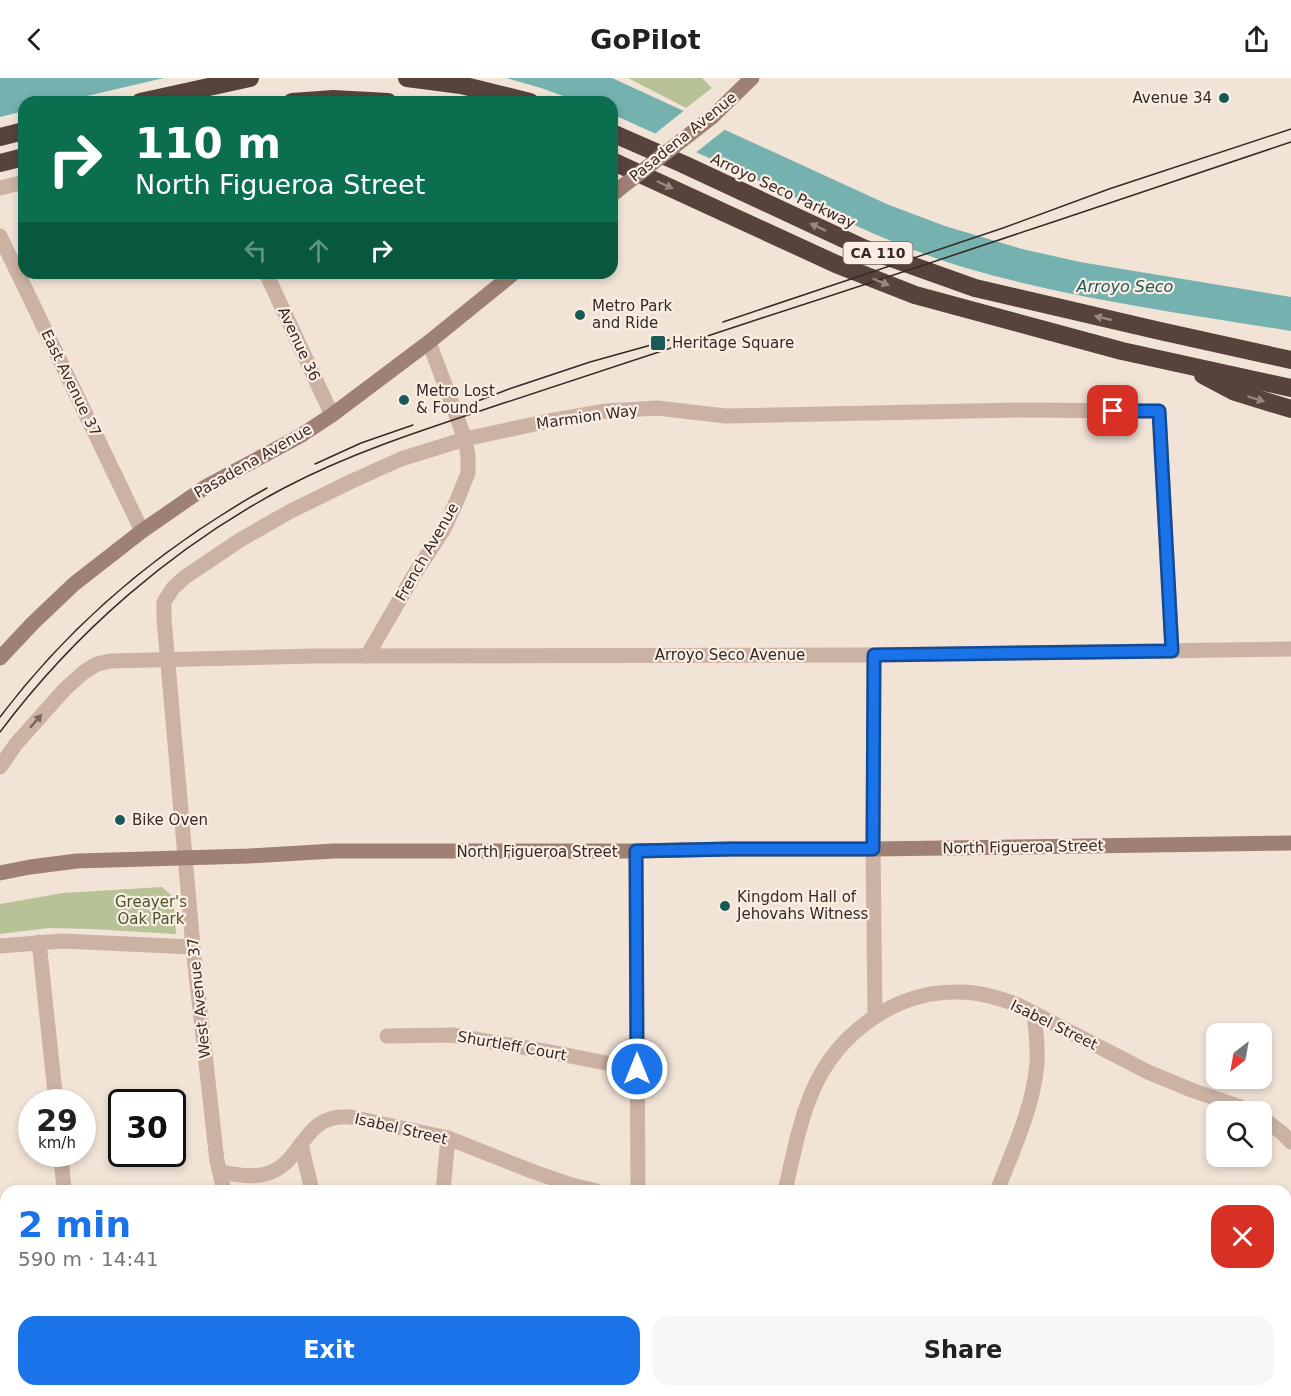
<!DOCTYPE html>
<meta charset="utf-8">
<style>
:root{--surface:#fff;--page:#f6f6f6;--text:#202124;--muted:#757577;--accent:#1a73e8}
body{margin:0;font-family:"DejaVu Sans",sans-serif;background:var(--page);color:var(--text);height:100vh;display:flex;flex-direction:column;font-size:22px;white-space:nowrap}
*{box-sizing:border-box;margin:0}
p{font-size:20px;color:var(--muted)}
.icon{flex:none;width:33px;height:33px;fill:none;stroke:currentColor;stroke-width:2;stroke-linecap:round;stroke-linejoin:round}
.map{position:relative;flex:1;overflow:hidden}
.sheet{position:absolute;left:0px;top:1107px;width:1292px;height:212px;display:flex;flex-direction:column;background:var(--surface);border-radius:18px 18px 0 0;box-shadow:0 3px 9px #0003}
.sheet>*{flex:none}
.hud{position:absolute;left:18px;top:18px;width:600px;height:183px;border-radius:18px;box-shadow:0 3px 9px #0003;background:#0b6e4f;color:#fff;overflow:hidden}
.needle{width:39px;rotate:211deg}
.buttons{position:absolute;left:1206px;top:945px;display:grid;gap:12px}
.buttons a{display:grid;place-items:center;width:66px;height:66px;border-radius:12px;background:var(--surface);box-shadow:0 3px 9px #0003;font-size:30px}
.speed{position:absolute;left:18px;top:1011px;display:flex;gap:12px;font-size:30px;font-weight:700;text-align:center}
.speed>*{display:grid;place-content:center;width:78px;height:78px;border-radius:50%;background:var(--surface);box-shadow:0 3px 9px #0003;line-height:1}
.speed small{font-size:15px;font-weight:400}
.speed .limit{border:3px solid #111;border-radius:9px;background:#fff;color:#111}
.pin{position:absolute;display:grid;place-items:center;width:51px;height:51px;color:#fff;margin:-26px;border-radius:12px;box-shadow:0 3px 9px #0006}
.me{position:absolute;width:66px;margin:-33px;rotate:0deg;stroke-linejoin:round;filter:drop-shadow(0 0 4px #0008)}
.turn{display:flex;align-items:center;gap:21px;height:126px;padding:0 18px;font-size:27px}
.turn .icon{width:78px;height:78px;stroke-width:2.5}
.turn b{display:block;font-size:42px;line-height:51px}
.lanes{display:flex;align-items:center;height:57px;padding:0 18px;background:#0003;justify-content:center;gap:30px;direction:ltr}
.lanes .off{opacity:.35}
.round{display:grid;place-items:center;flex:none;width:63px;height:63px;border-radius:18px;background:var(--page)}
.summary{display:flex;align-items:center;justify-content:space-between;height:102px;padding:0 18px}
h1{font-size:36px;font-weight:800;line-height:45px;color:var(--accent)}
.button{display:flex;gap:12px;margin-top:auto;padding:12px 18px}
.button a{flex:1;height:69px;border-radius:18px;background:var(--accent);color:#fff;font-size:24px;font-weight:800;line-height:69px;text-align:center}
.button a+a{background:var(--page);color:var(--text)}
header{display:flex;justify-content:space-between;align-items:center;height:78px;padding:0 18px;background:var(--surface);font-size:27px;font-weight:800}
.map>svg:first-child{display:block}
.green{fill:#b7c297}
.water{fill:#75b1ae}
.pier{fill:#f2e3d7}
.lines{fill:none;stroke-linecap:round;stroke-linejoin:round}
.minor{stroke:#cbb2a3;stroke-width:15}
.tertiary{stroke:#cbb2a3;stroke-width:15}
.secondary{stroke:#9f8074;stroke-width:15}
.motorway{stroke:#57423c;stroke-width:18}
.tram{stroke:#352926;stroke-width:1.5}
.secondary-bridge{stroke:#9f8074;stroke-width:15}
.oneway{fill:#98877f}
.oneway2{fill:#78675e}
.route-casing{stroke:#114b97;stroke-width:15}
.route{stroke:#1a73e8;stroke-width:10}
.poi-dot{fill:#195958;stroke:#faeee4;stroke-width:2}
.labels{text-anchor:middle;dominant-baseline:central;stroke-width:4.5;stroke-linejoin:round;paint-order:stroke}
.shield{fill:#faeee4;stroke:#70645f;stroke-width:1.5}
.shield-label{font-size:14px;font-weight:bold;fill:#352926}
.poi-label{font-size:15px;fill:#352926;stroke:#faeee4;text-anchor:start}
.street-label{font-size:15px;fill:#352926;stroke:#faeee4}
.park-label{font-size:15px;fill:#485528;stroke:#faeee4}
.water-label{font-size:16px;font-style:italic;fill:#195958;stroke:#faeee4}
</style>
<header><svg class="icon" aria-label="back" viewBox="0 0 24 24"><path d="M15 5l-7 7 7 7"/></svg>GoPilot<svg class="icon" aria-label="share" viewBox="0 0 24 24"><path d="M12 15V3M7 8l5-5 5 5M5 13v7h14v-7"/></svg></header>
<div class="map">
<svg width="1291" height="1318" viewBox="0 0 1291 1318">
<rect width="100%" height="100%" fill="#f2e3d7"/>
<g class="green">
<path d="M628,0H702L712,10L686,30Z"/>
<path d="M162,809L173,819L176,856L92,851L49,850L0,856V826L63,815Z"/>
<path d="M6,1154V1279L0,1281V1157Z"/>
<path d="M1291,1244V1296H1287L1286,1290V1247Z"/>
<path d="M30,1313H71L79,1318H30Z"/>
<path d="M96,1313H144L146,1318H101Z"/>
<path d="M472,1313L551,1312V1318H473Z"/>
</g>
<g class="water">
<path d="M0,0H164L61,24H24V33L0,39Z"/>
<path d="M506,0H612L889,127L945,148L1022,171L1080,184L1291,219V253C1182,235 1072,221 966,190C903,171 845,143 786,115C728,89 670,62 612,36V24H580L541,10Z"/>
</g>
<path class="pier" d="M686,31L727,50L694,76L652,58Z"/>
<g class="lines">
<g class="minor">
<path d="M0,158L142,453"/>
<path d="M266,195L332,337"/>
<path d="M874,577L873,771L875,938"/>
<path d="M367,578L414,497L444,451L458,420L468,395V378L465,361L429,264"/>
<path d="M0,689L16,666L65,611L84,594L97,586L110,583L313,578L874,577L1291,571"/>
<path d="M636,773L638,1113"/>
<path d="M39,864L56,1024"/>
<path d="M0,868L62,863L193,869"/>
<path d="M387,958L452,957L550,974L637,991"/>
<path d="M1262,1040L1281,1054L1291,1064"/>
<path d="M301,1066L312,1113"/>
<path d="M61,1076L64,1113"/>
<path d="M220,1094C235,1096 251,1100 266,1096C306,1084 300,1035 351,1039L448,1060L534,1094L572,1107L597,1113"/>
<path d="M224,1113L217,1083L193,869L164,541V524L173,510L185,499L240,462L289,434L352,403L401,381L465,361L549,343L606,333L657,330L726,338L1021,332L1159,333L1172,573"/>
<path d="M443,1113L448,1060"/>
<path d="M785,1113C793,1079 799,1044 813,1012C837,956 894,914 955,914C977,913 997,919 1018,927L1148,994L1194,1013L1241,1029L1249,1034"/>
<path d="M997,1113C1013,1072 1033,1030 1037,986C1038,969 1036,952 1034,935"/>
<path d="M0,1143L6,1140"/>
<path d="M0,1289L6,1286"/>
<path d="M85,1312L90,1318"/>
<path d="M154,1312L155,1318"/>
<path d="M357,1312L359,1318"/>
<path d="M641,1312V1318"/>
<path d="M764,1312V1318"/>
<path d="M1207,1312L1209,1318"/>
<path d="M268,1318V1312"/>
<path d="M924,1318L930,1312"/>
</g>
<path class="tertiary" d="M0,110L24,104"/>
<g class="secondary">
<path d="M712,39L752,0"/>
<path d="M612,117L623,108"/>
<path d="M0,580L33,545L74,506L142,453L207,408L300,358L332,337L429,264L514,195"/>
<path d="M0,795L30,789L77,783L249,778L334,773H636L731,771H873L1291,765"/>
</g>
<g class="motorway">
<path d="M407,0L461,7L530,24"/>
<path d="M140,24L250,0"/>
<path d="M292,24L333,21L388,24"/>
<path d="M612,55L683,86L863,170L975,210L1160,253L1291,282"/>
<path d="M0,59L24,53"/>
<path d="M612,83L836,186L915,217L1122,273L1291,310"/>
<path d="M0,85L24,79"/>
<path d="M1203,297L1235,314L1291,331"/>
</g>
<g class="tram">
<path d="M723,244L1003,150L1109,111L1291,51"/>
<path d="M444,336L509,311L590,284L669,262"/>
<path d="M315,386L361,365L413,347"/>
<path d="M0,639C72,544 163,468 267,410"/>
<path d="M0,654C75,554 173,469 284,410C354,373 432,349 507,324C592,296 677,268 762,240C939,183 1115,123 1291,64"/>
</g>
<path class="secondary-bridge" d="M623,108L712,39"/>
</g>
<defs><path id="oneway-solid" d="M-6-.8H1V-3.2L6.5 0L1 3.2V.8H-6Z" transform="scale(1.5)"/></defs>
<g class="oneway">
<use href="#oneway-solid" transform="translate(665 107) rotate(25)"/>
<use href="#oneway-solid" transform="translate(818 149) rotate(-155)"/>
<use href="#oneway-solid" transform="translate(881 204) rotate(22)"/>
<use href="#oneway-solid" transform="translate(1103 240) rotate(-167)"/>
<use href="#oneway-solid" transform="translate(1256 321) rotate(17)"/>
</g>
<use class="oneway2" href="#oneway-solid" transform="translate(36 643) rotate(-49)"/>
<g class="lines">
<g class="route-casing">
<path id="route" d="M637,991L636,773L731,771H873L874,577L1172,573L1159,333H1113"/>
</g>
<use href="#route" class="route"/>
</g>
<g class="poi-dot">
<circle cx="1224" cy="20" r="6"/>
<circle cx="580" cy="237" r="6"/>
<rect x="650" y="257" width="16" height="16" rx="3"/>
<circle cx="404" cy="322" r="6"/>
<circle cx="120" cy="742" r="6"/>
<circle cx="725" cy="828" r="6"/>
</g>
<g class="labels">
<rect class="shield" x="843.5" y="164" width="69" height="22" rx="4.5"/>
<g class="shield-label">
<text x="878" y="175">CA 110</text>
</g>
<g class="poi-label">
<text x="1212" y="20" text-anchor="end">Avenue 34</text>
<text x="592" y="228">Metro Park<tspan x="592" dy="17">and Ride</tspan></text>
<text x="672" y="265">Heritage Square</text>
<text x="416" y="313">Metro Lost<tspan x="416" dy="17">&amp; Found</tspan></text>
<text x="132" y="742">Bike Oven</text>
<text x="737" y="819">Kingdom Hall of<tspan x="737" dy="17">Jehovahs Witness</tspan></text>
</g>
<g class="street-label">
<text transform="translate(683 59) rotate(-39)">Pasadena Avenue</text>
<text transform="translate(783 113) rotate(25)">Arroyo Seco Parkway</text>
<text transform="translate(299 266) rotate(65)">Avenue 36</text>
<text transform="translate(71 305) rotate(64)">East Avenue 37</text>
<text transform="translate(587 339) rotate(-8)">Marmion Way</text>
<text transform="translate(253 383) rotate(-30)">Pasadena Avenue</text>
<text transform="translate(427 474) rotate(-60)">French Avenue</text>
<text x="730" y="577">Arroyo Seco Avenue</text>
<text transform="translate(1023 769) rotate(-1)">North Figueroa Street</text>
<text x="537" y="774">North Figueroa Street</text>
<text transform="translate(199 920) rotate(-96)">West Avenue 37</text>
<text transform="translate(1054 947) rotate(26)">Isabel Street</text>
<text transform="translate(512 968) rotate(10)">Shurtleff Court</text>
<text transform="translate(401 1051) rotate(13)">Isabel Street</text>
</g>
<g class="park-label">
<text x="151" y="824">Greayer's<tspan x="151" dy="17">Oak Park</tspan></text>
</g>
<g class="water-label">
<text x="1125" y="208">Arroyo Seco</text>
</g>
</g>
</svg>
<div class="buttons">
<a><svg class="needle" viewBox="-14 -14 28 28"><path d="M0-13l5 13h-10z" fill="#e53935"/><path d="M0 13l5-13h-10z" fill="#757577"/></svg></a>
<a><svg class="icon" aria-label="search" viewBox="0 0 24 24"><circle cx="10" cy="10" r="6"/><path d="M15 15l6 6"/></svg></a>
</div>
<div class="speed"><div>29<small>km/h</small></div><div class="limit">30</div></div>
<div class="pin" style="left:1113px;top:333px;background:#d93025"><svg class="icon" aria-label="arrive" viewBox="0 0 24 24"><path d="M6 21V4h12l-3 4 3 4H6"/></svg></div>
<svg class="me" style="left:637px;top:991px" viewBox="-20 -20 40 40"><circle r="17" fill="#1a73e8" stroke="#fff" stroke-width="3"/><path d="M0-11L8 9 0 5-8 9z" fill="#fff"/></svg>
<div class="hud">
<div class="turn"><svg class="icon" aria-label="right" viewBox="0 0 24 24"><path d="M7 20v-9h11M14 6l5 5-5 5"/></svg><div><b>110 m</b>North Figueroa Street</div></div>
<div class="lanes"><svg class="icon off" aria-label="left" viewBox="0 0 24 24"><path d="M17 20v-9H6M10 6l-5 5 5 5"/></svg><svg class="icon off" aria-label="ahead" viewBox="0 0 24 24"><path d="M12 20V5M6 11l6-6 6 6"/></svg><svg class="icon" aria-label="right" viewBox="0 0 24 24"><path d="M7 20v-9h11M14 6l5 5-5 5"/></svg></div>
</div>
<section class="sheet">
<div class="summary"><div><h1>2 min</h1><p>590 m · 14:41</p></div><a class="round" style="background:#d93025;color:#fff"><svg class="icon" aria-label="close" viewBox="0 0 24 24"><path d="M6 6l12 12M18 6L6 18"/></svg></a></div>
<div class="button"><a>Exit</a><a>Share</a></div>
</section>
</div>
